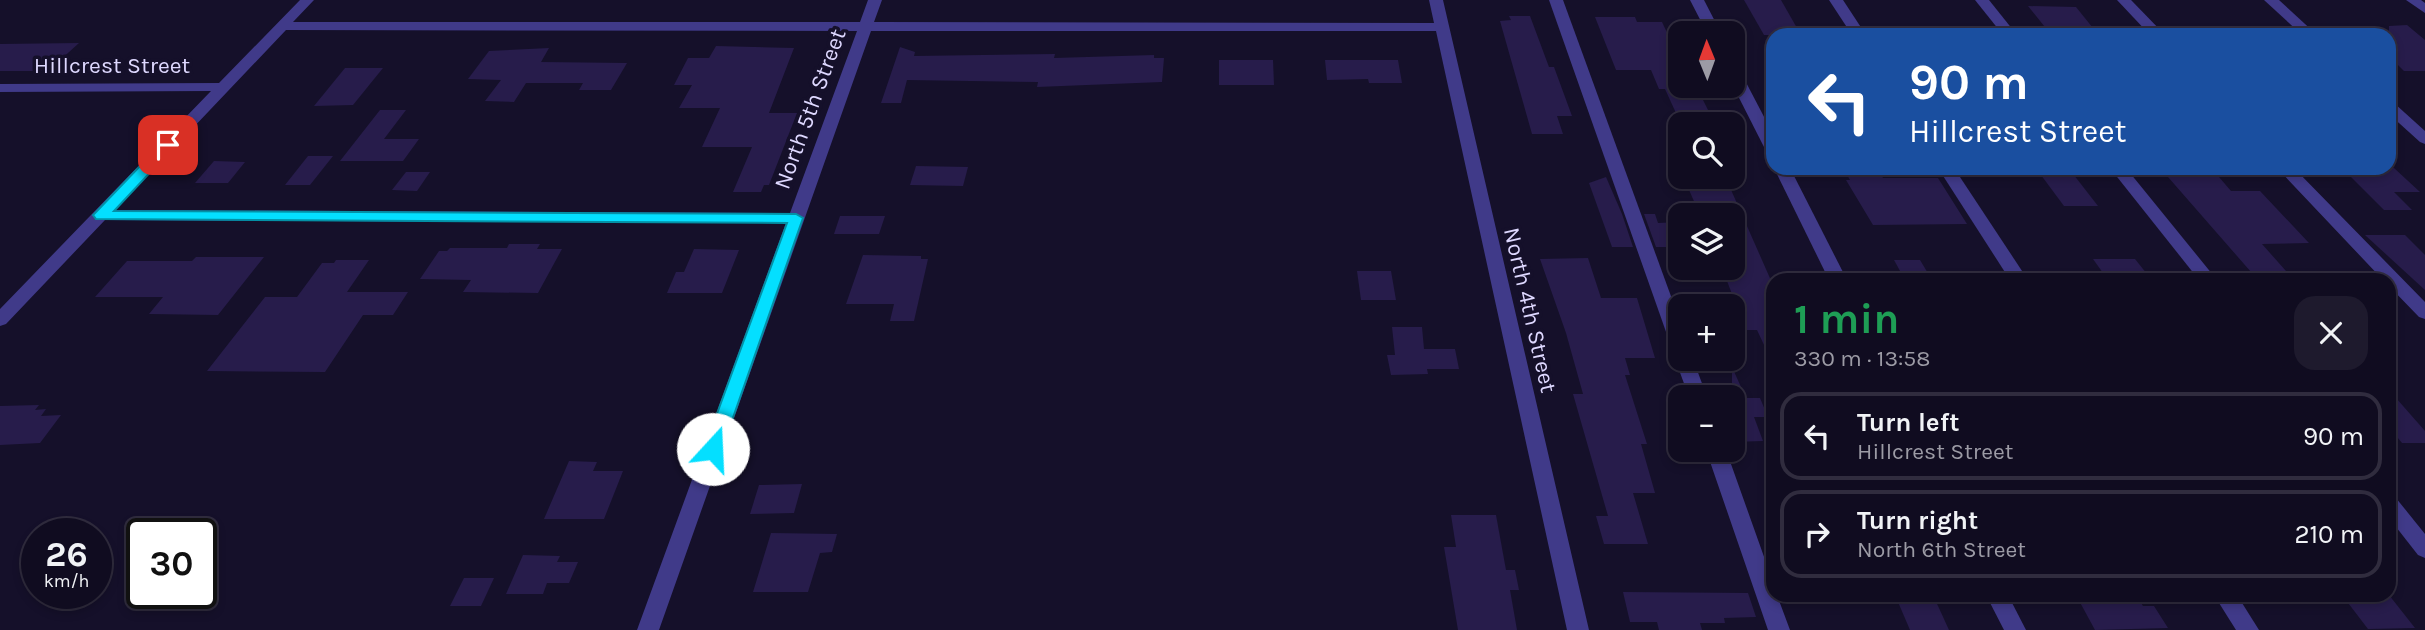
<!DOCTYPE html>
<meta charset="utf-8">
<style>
:root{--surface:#100c20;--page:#1e1a2d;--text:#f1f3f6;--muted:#9c9ba5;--line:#302c3e}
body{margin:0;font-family:Karla,sans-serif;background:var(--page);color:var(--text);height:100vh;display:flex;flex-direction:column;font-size:26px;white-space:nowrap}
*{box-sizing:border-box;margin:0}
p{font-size:23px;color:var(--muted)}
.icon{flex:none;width:38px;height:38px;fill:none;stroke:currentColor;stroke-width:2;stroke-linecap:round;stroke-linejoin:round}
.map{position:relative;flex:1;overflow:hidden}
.sheet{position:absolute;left:1766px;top:273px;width:630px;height:329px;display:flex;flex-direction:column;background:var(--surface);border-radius:21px;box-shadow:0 4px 10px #0003,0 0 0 2px var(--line)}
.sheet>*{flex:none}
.top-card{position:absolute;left:1766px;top:28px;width:630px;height:147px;border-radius:21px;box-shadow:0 4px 10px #0003,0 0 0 2px var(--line);background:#1a4fa0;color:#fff;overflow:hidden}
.needle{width:46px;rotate:359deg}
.tools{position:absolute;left:1668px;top:21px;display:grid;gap:14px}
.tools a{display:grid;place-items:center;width:77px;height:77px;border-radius:14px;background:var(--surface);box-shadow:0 4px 10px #0003,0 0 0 2px var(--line);font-size:35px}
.speed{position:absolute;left:21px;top:518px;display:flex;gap:14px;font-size:35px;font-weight:700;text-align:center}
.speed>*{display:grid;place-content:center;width:91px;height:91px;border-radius:50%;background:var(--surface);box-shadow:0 4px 10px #0003,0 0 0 2px var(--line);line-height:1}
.speed small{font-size:18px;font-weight:400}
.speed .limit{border:4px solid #111;border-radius:10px;background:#fff;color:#111}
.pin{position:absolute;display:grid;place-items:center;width:60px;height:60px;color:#fff;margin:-30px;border-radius:14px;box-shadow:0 4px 10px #0006}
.me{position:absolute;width:77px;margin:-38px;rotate:20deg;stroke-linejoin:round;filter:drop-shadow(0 0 5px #0008)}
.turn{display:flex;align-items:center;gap:24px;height:147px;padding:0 28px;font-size:32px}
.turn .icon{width:91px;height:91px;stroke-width:2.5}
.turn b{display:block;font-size:49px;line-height:60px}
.round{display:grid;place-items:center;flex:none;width:74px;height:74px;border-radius:21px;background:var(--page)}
.headline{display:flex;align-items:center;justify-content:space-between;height:119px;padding:0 28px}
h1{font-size:42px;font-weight:700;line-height:52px;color:#1e9e55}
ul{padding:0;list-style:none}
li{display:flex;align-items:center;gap:21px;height:88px;margin:0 14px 10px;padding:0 14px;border:4px solid var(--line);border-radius:21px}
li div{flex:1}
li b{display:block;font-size:26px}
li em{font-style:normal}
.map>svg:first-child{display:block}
.building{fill:#271c4b}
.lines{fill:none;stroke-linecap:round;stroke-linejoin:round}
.minor{fill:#403a89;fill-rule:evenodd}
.route{fill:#04dfff;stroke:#0391a6;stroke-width:2}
.labels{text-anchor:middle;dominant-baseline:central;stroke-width:7;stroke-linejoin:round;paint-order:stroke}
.street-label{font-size:23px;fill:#ded8ff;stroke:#15102a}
</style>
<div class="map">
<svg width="2425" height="630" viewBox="0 0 2425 630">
<rect width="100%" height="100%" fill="#15102a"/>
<g class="building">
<path d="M1744,0H1781L1801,35H1764Z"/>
<path d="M2028,6L2076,7L2097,33L2049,32Z"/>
<path d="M1509,16H1530L1549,67H1554L1572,116H1557L1563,134H1532L1500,21L1511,20Z"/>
<path d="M1595,17H1635L1637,22H1662L1680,60V86H1696L1712,118H1706L1709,124H1681L1665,89H1659L1651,70H1616Z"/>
<path d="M2407,25L2425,40V71H2404L2397,64H2389V26Z"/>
<path d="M79,43L48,71H0V44Z"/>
<path d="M716,46L794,48L769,113H797L769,185H764L761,192H733L752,147H702L720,108H679L692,85H674L688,58H709Z"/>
<path d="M900,47L915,52L914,56L1055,54L1054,58L1154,55V58H1164L1162,82L1037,87L1038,82L907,80L901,103H881Z"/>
<path d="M549,48L541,62L627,63L611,90H579L583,83H526L514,102L485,101L501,80L468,79L489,51Z"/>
<path d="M1219,60H1273L1274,85H1219Z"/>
<path d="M1325,60H1398L1402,83H1369L1368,79L1327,80Z"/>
<path d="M345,68H383L353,105L314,106Z"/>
<path d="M380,110H406L384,139H419L403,161H340Z"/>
<path d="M308,156H333L310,185H285Z"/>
<path d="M214,161L245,162L228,183H195Z"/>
<path d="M916,166L968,167L963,186L910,185Z"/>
<path d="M1843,168H1877L1883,178H1938L1967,224L1873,225L1846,180H1850Z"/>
<path d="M2342,168H2394L2420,192H2394L2412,210H2384Z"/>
<path d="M2070,170L2098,206H2064L2038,171Z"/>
<path d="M406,172H430L417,191L392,190Z"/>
<path d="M1606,177L1622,214L1633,247H1612L1589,183Z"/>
<path d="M2168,177H2219L2231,191H2260L2309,243L2262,244L2294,280H2258Z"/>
<path d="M1686,183H1728L1773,285V364L1757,330H1738L1732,318V294L1722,268H1732V215H1700Z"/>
<path d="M1644,214H1655L1658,223L1680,222V247H1656Z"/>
<path d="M840,216H885L879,234H834Z"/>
<path d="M2365,235H2405L2425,255V290Z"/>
<path d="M509,244H540L537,249H562L538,293L463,292L471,280L420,279L439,251H447L450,248H507Z"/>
<path d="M694,249L739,250L722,293H667L676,272H684Z"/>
<path d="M863,255L921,256V259H928L914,321H890L894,304H846Z"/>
<path d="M196,257H264L218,315L149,314L163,297H95L127,261H192Z"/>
<path d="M1588,258L1601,298H1637L1655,358H1625L1630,375H1625L1647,444H1641L1655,493H1633L1648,544H1604L1596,516H1608L1573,394H1583L1566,333L1540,259Z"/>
<path d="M2093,259H2135L2151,279L2108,280Z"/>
<path d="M336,260H369L347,292H408L393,315H363L325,372L207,371L265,297H297L322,263H334Z"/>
<path d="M1894,260H1920L1932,280H1905Z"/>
<path d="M1357,271H1391L1396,300H1361Z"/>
<path d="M1392,327H1422L1424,349H1455L1459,369H1427L1428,374L1391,375L1387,355H1395Z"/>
<path d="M1732,367L1746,398H1760L1768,417H1754L1763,441L1732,442Z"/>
<path d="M2389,390L2425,431V443H2402L2389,427Z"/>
<path d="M39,405L35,410L46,409L41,416L61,415L40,443L0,445V406Z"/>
<path d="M569,461L597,462L593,471H623L604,519H544Z"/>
<path d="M802,484L794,513L750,514L759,485Z"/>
<path d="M1451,515H1496L1506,570H1515L1519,590H1510L1517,630H1458L1444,547H1456Z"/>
<path d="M771,533L837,534L832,552L820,553L808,592H753Z"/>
<path d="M523,555L560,556L557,562H578L569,583H547L543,594H506Z"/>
<path d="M464,578H494L481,606H450Z"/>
<path d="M1623,592L1748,593L1756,617L1724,618L1725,623H1700L1702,630H1659L1657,622H1630Z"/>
<path d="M1895,595H1933L1949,630H1910Z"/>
<path d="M2076,595H2136L2143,606H2154L2168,628L2095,630Z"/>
<path d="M2342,595H2389L2415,628L2368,629Z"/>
</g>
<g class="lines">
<g class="minor">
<path d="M300,0H314L293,22H860L868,0H882L874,22L1434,23L1429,0H1443L1589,630H1567L1436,31H871L659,630H637L786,223L105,220L6,324L0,326V309L211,91L0,92V84L219,83ZM286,30L857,31L790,213L115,210Z"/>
<path d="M1549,0H1563L1680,321V352L1674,351L1671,346Z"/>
<path d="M1690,0H1704L1721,33H1707Z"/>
<path d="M1829,0H1843L1866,35H1852Z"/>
<path d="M1975,0H1989L2017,35H2003Z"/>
<path d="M2117,0H2131L2165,35H2150Z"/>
<path d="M2264,0H2279L2317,35H2302Z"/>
<path d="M2406,0H2421L2425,3V13Z"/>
<path d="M1732,65L1739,69L1773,134V154L1765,149L1732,84Z"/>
<path d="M2389,102L2394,103L2425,131V144L2420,142L2389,114Z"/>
<path d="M1774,168H1790L1847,280H1829Z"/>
<path d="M1938,168H1954L2028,280H2010Z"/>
<path d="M2110,168H2126L2217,280H2199Z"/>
<path d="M2277,168H2294L2425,302V319L2419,317L2389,286V280H2383Z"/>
<path d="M1678,354H1680V359H1693L1707,397H1689L1675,359Z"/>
<path d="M1706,450H1726L1773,582V595H1777L1790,630H1768Z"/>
<path d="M2389,496L2396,498L2425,534V558L2418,555L2389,518Z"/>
<path d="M1986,595H2008L2026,630H2004Z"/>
<path d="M2214,595H2237L2259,630H2236Z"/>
</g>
</g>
<path class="route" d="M168,141L175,145L173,148L114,211L796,214L803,218L722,449L719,453H707L704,449L787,223L96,219L93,215L96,212L163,142Z"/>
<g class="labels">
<g class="street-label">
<text x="112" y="65">Hillcrest Street</text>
<text transform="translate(810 109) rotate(-70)">North 5th Street</text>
<text transform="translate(1530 310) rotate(77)">North 4th Street</text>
</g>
</g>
</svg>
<div class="tools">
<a><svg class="needle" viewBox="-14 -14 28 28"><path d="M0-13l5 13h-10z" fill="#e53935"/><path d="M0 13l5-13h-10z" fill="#9c9ba5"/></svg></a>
<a><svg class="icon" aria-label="search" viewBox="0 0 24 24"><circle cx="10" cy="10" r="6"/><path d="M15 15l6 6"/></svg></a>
<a><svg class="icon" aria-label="layers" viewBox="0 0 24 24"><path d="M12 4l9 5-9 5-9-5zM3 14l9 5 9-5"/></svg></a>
<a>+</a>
<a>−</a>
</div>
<div class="speed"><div>26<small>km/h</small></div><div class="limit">30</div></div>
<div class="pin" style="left:168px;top:145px;background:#d93025"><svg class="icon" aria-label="arrive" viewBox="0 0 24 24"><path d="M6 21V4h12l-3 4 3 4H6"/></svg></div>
<svg class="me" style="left:713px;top:449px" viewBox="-20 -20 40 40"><circle r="19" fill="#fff"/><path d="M0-13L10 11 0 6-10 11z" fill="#04dfff"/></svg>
<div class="top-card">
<div class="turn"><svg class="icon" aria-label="left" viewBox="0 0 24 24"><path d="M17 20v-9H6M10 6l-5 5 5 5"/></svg><div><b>90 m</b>Hillcrest Street</div></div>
</div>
<section class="sheet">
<div class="headline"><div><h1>1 min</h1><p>330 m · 13:58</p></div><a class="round"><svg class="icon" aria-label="close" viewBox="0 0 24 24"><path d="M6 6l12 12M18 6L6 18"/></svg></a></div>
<ul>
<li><svg class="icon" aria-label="left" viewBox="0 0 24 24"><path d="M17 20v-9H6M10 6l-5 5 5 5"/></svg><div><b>Turn left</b><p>Hillcrest Street</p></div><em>90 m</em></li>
<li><svg class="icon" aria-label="right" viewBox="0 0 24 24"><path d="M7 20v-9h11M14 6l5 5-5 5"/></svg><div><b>Turn right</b><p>North 6th Street</p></div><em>210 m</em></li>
</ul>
</section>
</div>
